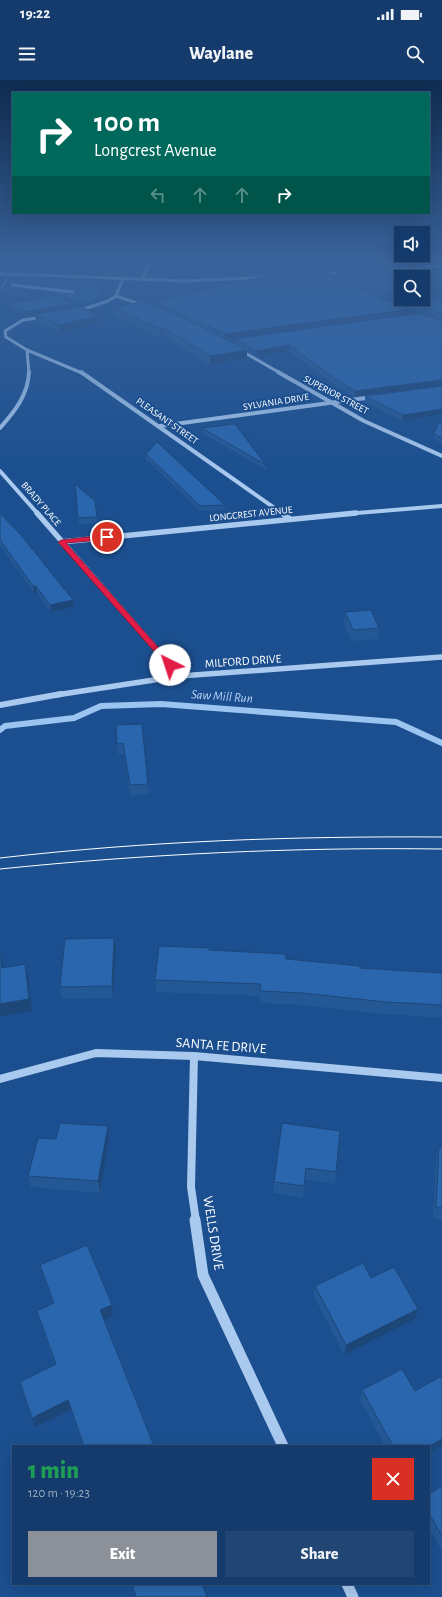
<!DOCTYPE html>
<meta charset="utf-8">
<style>
:root{--surface:#143b6b;--page:#214673;--text:#f1f3f6;--muted:#9dadc1;--line:#33557e;--accent:#8c9099}
body{margin:0;font-family:"Alegreya Sans",sans-serif;background:var(--page);color:var(--text);height:100vh;display:flex;flex-direction:column;font-size:15px;white-space:nowrap}
*{box-sizing:border-box;margin:0}
p{font-size:13px;color:var(--muted)}
.icon{flex:none;width:22px;height:22px;fill:none;stroke:currentColor;stroke-width:2;stroke-linecap:round;stroke-linejoin:round}
.map{position:relative;flex:1;overflow:hidden}
.panel{position:absolute;left:12px;top:1365px;width:418px;height:140px;display:flex;flex-direction:column;background:var(--surface);border-radius:0px;box-shadow:0 4px 16px #0002,0 0 0 1px var(--line)}
.panel>*{flex:none}
.hud{position:absolute;left:12px;top:12px;width:418px;height:122px;border-radius:0px;box-shadow:0 4px 16px #0002,0 0 0 1px var(--line);background:#00695c;color:#fff;overflow:hidden}
.controls{position:absolute;left:394px;top:146px;display:grid;gap:8px}
.controls a{display:grid;place-items:center;width:36px;height:36px;border-radius:0px;background:var(--surface);box-shadow:0 4px 16px #0002,0 0 0 1px var(--line);font-size:20px}
.pin{position:absolute;display:grid;place-items:center;width:34px;height:34px;color:#fff;margin:-17px;border:2px solid #fff;border-radius:50%;box-shadow:0 1px 4px #0007}
.me{position:absolute;width:44px;margin:-22px;rotate:319deg;stroke-linejoin:round;filter:drop-shadow(0 0 3px #0008)}
.turn{display:flex;align-items:center;gap:14px;height:84px;padding:0 16px;font-size:18px}
.turn .icon{width:52px;height:52px;stroke-width:2.5}
.turn b{display:block;font-size:28px;line-height:34px}
.lanes{display:flex;align-items:center;height:38px;padding:0 16px;background:#0003;justify-content:center;gap:20px;direction:ltr}
.lanes .off{opacity:.35}
.round{display:grid;place-items:center;flex:none;width:42px;height:42px;border-radius:0px;background:var(--page)}
.head{display:flex;align-items:center;justify-content:space-between;height:68px;padding:0 16px}
h1{font-size:24px;font-weight:800;line-height:30px;color:#1e9e55}
.primary-button{display:flex;gap:8px;margin-top:auto;padding:8px 16px}
.primary-button a{flex:1;height:46px;border-radius:0px;background:var(--accent);color:#fff;font-size:16px;font-weight:800;line-height:46px;text-align:center}
.primary-button a+a{background:var(--page);color:var(--text)}
.status{display:flex;justify-content:space-between;align-items:center;height:28px;padding:0 20px;background:var(--surface);direction:ltr}
.status svg{height:11px;fill:currentColor}
header{display:flex;justify-content:space-between;align-items:center;height:52px;padding:0 16px;background:var(--surface);font-size:18px;font-weight:800}
.map>svg:first-child{display:block}
.green{fill:#2461a8}
.lines{fill:none;stroke-linecap:round;stroke-linejoin:round}
.stream-far1{stroke:#9cc4f0;stroke-width:3}
.stream{stroke:#9cc4f0;stroke-width:6}
.minor-far5{stroke:#a9c9ee;stroke-width:3}
.minor-far4{stroke:#a9c9ee;stroke-width:4}
.minor-far3{stroke:#a9c9ee;stroke-width:5.5}
.minor-far2{stroke:#a9c9ee;stroke-width:6}
.minor-far1{stroke:#a9c9ee;stroke-width:8}
.minor{stroke:#a9c9ee;stroke-width:11}
.tram{stroke:#fff;stroke-width:1}
.minor-bridge{stroke:#a9c9ee;stroke-width:3}
.wall{fill:#245895}
.shaded-wall{fill:#1d4779}
.building{fill:#2a66ad;stroke:#1d4779}
.route{fill:#e11d48;stroke:#92132f}
.labels{text-anchor:middle;dominant-baseline:central;stroke-width:4;stroke-linejoin:round;paint-order:stroke}
.far-street-label{font-size:10px;fill:#fff;stroke:#1b4f8f}
.street-label{font-size:12px;fill:#fff;stroke:#1b4f8f}
.water-label{font-size:13px;font-style:italic;fill:#b5d3f5;stroke:#1b4f8f}
.near-street-label{font-size:14px;fill:#fff;stroke:#1b4f8f}
</style>
<div class="status"><b>19:22</b><svg viewBox="0 0 49 12"><path d="M0 12V9h3v3zM5 12V6h3v6zM10 12V3h3v9zM15 12V0h3v12zM26 1h20v11H26zM47 4h2v5h-2z"/></svg></div>
<header><svg class="icon" aria-label="menu" viewBox="0 0 24 24"><path d="M4 6h16M4 12h16M4 18h16"/></svg>Waylane<svg class="icon" aria-label="search" viewBox="0 0 24 24"><circle cx="10" cy="10" r="6"/><path d="M15 15l6 6"/></svg></header>
<div class="map">
<svg width="442" height="1517" viewBox="0 0 442 1517">
<rect width="100%" height="100%" fill="#1b4f8f"/>
<path class="green" d="M12,199L89,201L104,208L99,217L81,224L50,212L8,206Z"/>
<g class="lines">
<path class="stream-far1" d="M12,205L73,212"/>
<path class="stream" d="M0,650L5,646L74,638L101,626L161,624L396,642L442,663"/>
<g class="minor-far5">
<path d="M378,190L442,186"/>
<path d="M320,194L346,192"/>
<path d="M38,195L185,201L270,197"/>
<path d="M143,199L149,182"/>
<path d="M116,216L146,226"/>
<path d="M78,231L108,221L116,216L123,199"/>
<path d="M27,270L82,293"/>
<path d="M240,270L280,293"/>
<path d="M29,293L27,270L6,257L5,251L23,240L44,237"/>
</g>
<g class="minor-far4">
<path d="M81,292L283,434"/>
<path d="M278,292L364,341L442,376"/>
<path d="M160,346L373,317"/>
<path d="M0,348C15,331 28,315 29,292"/>
<path d="M0,391L38,434"/>
<path d="M345,434L442,426"/>
</g>
<g class="minor-far3">
<path d="M37,433L180,596"/>
<path d="M282,433L290,439"/>
<path d="M61,462L356,433"/>
<path d="M56,615L180,596L442,577"/>
</g>
<path class="minor-far2" d="M0,625L61,614"/>
<g class="minor-far1">
<path d="M194,976L191,1107L196,1141"/>
<path d="M0,999L96,973L194,976L442,998"/>
</g>
<g class="minor">
<path d="M195,1140L203,1195L283,1366"/>
<path d="M347,1504L353,1517"/>
</g>
<g class="tram">
<path d="M0,209L20,182"/>
<path d="M0,778C147,761 294,756 442,757"/>
<path d="M0,789C147,774 294,767 442,769"/>
</g>
<path class="minor-bridge" d="M0,194L38,195"/>
</g>
<g class="wall">
<path d="M95,182H124L126,188V193L119,189L96,188Z"/>
<path d="M177,184L373,187L276,193V191L177,190Z"/>
<path d="M337,191L401,219L442,221V240L383,218L337,196Z"/>
<path d="M276,194L226,259L234,263V259L420,233L355,316L339,308L289,271L257,276L247,271V278L210,285L163,255L161,257L114,236V228L154,226V221Z"/>
<path d="M9,224H73L74,227L99,236V243L60,253L36,241L35,235L26,236L9,228Z"/>
<path d="M442,306V334L402,341L365,322V316Z"/>
<path d="M442,344V363L434,359V354Z"/>
<path d="M202,348L266,385V390L202,353Z"/>
<path d="M146,374L225,425V430L200,431L146,379Z"/>
<path d="M75,404L97,437V443L79,444Z"/>
<path d="M0,433L73,520L74,527L51,532L37,513H34L0,465Z"/>
<path d="M345,532L379,548L378,559L351,561L344,544Z"/>
<path d="M116,645L148,704L149,714L130,716L124,674H118Z"/>
<path d="M116,870L113,918L62,919L60,907Z"/>
<path d="M209,870L360,888L442,893V938L384,934L301,925L260,923V916L156,912L155,900Z"/>
<path d="M108,1046L109,1058L100,1113L31,1107L28,1096L56,1059Z"/>
<path d="M340,1051L335,1104L305,1099L303,1118L273,1113L274,1102Z"/>
<path d="M439,1067H442V1140L433,1138L436,1078Z"/>
<path d="M40,1185L112,1225L113,1236L104,1240L154,1366H83L71,1330L35,1347L55,1285L40,1241L37,1231L53,1224L43,1196Z"/>
<path d="M371,1198L415,1239L344,1275L314,1216L315,1206Z"/>
<path d="M362,1310L429,1366H385L360,1320Z"/>
<path d="M442,1406V1471L429,1448V1414Z"/>
</g>
<g class="shaded-wall">
<path d="M374,182L373,187L276,193V188Z"/>
<path d="M73,224L74,229L35,234V235L26,236V232Z"/>
<path d="M410,229L409,234L225,259V254Z"/>
<path d="M99,236V243L60,253V245Z"/>
<path d="M163,247V255L161,257V249Z"/>
<path d="M289,265V271L257,276V271Z"/>
<path d="M247,270V278L210,285V276Z"/>
<path d="M442,300V306L355,316V311Z"/>
<path d="M442,329V334L402,341L403,335Z"/>
<path d="M33,506H36L37,513H34Z"/>
<path d="M73,520L74,527L51,532L50,525Z"/>
<path d="M114,858L116,870L113,918L112,906Z"/>
<path d="M1,875L4,887L5,900L2,888Z"/>
<path d="M25,884L28,896L32,931L0,936V924Z"/>
<path d="M108,1046L109,1058L100,1113L98,1101Z"/>
<path d="M112,1225L113,1236L102,1241L100,1230Z"/>
<path d="M418,1229L415,1239L344,1275L346,1265Z"/>
<path d="M68,1320L71,1330L35,1347L32,1338Z"/>
<path d="M442,1359V1365L429,1373V1366Z"/>
</g>
<g class="building">
<path d="M95,182H124L126,188L119,183Z"/>
<path d="M177,182H369L276,188V186L177,184Z"/>
<path d="M385,188L401,200V219H423V216L442,221V234L384,213L337,191Z"/>
<path d="M325,191L381,218L410,229L225,254L154,221L276,194Z"/>
<path d="M58,215L73,224L26,232L9,224Z"/>
<path d="M144,221L198,245L247,270L210,276L163,247L161,249L114,228Z"/>
<path d="M81,226L99,236L60,245L35,234Z"/>
<path d="M420,233L442,241V300L355,311L340,302L289,265L257,271L234,259Z"/>
<path d="M442,306V329L403,335L365,316Z"/>
<path d="M439,343L442,344V358L434,354Z"/>
<path d="M235,344L266,385L202,348Z"/>
<path d="M157,362L225,425L200,426L146,374Z"/>
<path d="M75,404L95,421L97,437L78,438Z"/>
<path d="M0,433L21,455L73,520L50,525L36,506H33L0,460Z"/>
<path d="M371,530L379,548L353,550L345,532Z"/>
<path d="M142,644L148,704L130,705L123,663L117,664L116,645Z"/>
<path d="M114,858L112,906L60,907L65,859Z"/>
<path d="M159,866L209,868V870L286,874V879L360,886V888L442,893V925L386,922L302,913L260,911L261,904L155,900Z"/>
<path d="M0,875H1L2,888L25,884L29,919L0,924Z"/>
<path d="M60,1043L108,1046L98,1101L28,1096L38,1058L56,1059Z"/>
<path d="M282,1043L340,1051L336,1092L306,1088L304,1106L274,1102Z"/>
<path d="M439,1067H442V1128L436,1127Z"/>
<path d="M87,1165L112,1225L100,1230L154,1366H84L68,1320L32,1338L20,1302L56,1284L37,1231L54,1223L40,1185Z"/>
<path d="M363,1183L371,1198L394,1187L418,1229L346,1265L315,1206Z"/>
<path d="M402,1289L415,1311L442,1296V1359L429,1366H393L362,1310Z"/>
<path d="M442,1406V1456L429,1433V1414Z"/>
<path d="M137,1504H202L207,1517H136L133,1507Z"/>
</g>
<linearGradient id="sky" x2="0" y2="1"><stop stop-color="#0f2b4f"/><stop offset="0.46" stop-color="#39639b"/><stop offset="1" stop-color="#39639b" stop-opacity="0"/></linearGradient>
<rect width="442" height="394" fill="url(#sky)"/>
<path class="route" d="M107,455L110,456V459L66,463L172,583V586H167L58,462L62,460Z"/>
<g class="labels">
<g class="far-street-label">
<text transform="translate(336 315) rotate(28)">SUPERIOR STREET</text>
<text transform="translate(276 322) rotate(-9)">SYLVANIA DRIVE</text>
<text transform="translate(167 341) rotate(35)">PLEASANT STREET</text>
<text transform="translate(41 424) rotate(49)">BRADY PLACE</text>
<text transform="translate(251 434) rotate(-6)">LONGCREST AVENUE</text>
</g>
<g class="street-label">
<text transform="translate(243 581) rotate(-4)">MILFORD DRIVE</text>
</g>
<g class="water-label">
<text transform="translate(222 617) rotate(4)">Saw Mill Run</text>
</g>
<g class="near-street-label">
<text transform="translate(221 966) rotate(4)">SANTA FE DRIVE</text>
<text transform="translate(213 1153) rotate(81)">WELLS DRIVE</text>
</g>
</g>
</svg>
<div class="controls">
<a><svg class="icon" aria-label="sound" viewBox="0 0 24 24"><path d="M4 9h4l5-4v14l-5-4H4zM17 9q2 3 0 6"/></svg></a>
<a><svg class="icon" aria-label="search" viewBox="0 0 24 24"><circle cx="10" cy="10" r="6"/><path d="M15 15l6 6"/></svg></a>
</div>
<div class="pin" style="left:107px;top:457px;background:#d93025"><svg class="icon" aria-label="arrive" viewBox="0 0 24 24"><path d="M6 21V4h12l-3 4 3 4H6"/></svg></div>
<svg class="me" style="left:170px;top:585px" viewBox="-20 -20 40 40"><circle r="19" fill="#fff"/><path d="M0-13L10 11 0 6-10 11z" fill="#e11d48"/></svg>
<div class="hud">
<div class="turn"><svg class="icon" aria-label="right" viewBox="0 0 24 24"><path d="M7 20v-9h11M14 6l5 5-5 5"/></svg><div><b>100 m</b>Longcrest Avenue</div></div>
<div class="lanes"><svg class="icon off" aria-label="left" viewBox="0 0 24 24"><path d="M17 20v-9H6M10 6l-5 5 5 5"/></svg><svg class="icon off" aria-label="ahead" viewBox="0 0 24 24"><path d="M12 20V5M6 11l6-6 6 6"/></svg><svg class="icon off" aria-label="ahead" viewBox="0 0 24 24"><path d="M12 20V5M6 11l6-6 6 6"/></svg><svg class="icon" aria-label="right" viewBox="0 0 24 24"><path d="M7 20v-9h11M14 6l5 5-5 5"/></svg></div>
</div>
<section class="panel">
<div class="head"><div><h1>1 min</h1><p>120 m · 19:23</p></div><a class="round" style="background:#d93025;color:#fff"><svg class="icon" aria-label="close" viewBox="0 0 24 24"><path d="M6 6l12 12M18 6L6 18"/></svg></a></div>
<div class="primary-button"><a>Exit</a><a>Share</a></div>
</section>
</div>
